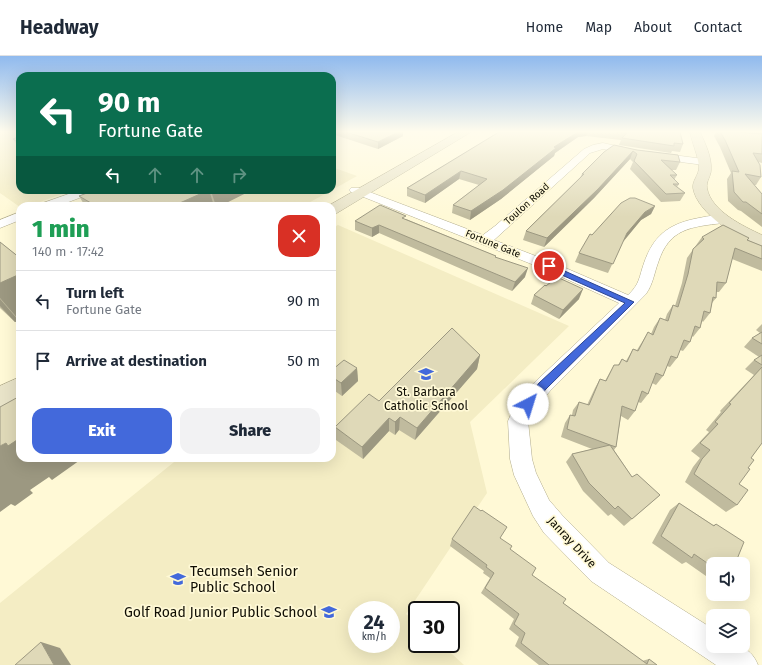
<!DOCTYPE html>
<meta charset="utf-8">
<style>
:root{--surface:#fff;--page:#f2f2f3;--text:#1f2937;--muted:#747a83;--line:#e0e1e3;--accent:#4369db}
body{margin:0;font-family:"Fira Sans",sans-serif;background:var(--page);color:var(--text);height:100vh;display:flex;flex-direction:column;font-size:15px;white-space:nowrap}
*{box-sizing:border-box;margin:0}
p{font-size:13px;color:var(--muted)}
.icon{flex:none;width:22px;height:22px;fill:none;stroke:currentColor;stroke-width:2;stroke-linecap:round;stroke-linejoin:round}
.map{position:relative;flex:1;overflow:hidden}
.drawer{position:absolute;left:16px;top:146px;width:320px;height:260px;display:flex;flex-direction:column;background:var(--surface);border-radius:12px;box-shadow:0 4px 16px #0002}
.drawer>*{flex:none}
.top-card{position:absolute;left:16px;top:16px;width:320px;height:122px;border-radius:12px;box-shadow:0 4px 16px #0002;background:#0b6e4f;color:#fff;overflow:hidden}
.tools{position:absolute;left:706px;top:501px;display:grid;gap:8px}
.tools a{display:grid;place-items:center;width:44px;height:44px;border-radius:8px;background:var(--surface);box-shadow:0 4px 16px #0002;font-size:20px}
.speed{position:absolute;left:348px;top:545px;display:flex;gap:8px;font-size:20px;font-weight:700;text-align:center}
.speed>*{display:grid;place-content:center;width:52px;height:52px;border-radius:50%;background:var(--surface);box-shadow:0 4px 16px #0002;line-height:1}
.speed small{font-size:10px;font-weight:400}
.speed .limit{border:2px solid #111;border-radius:6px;background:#fff;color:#111}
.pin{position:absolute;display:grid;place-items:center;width:34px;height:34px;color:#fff;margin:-17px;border:2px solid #fff;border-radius:50%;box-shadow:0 1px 4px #0007}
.me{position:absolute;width:44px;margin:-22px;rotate:40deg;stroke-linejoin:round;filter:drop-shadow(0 0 3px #0008)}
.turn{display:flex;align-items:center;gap:14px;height:84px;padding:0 16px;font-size:18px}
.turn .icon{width:52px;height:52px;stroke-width:2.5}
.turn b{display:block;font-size:28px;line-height:34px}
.lanes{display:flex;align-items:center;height:38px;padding:0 16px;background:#0003;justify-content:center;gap:20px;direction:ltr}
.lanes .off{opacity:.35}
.round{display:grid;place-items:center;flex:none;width:42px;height:42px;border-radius:12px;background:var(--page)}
.headline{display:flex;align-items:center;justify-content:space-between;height:68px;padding:0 16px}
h1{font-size:24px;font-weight:800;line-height:30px;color:#1e9e55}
.primary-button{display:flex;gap:8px;margin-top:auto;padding:8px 16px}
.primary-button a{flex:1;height:46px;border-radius:12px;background:var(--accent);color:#fff;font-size:16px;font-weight:800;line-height:46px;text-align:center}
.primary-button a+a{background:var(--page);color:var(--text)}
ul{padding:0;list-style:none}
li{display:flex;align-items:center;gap:12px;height:60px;padding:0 16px;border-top:1px solid var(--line)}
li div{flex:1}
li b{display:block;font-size:15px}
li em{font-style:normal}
header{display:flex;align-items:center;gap:24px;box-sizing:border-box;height:56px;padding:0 20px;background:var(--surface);border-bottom:1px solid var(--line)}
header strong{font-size:19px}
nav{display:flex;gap:22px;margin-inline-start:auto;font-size:14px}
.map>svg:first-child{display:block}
.built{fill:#f4edc4;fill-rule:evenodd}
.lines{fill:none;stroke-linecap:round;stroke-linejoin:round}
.street-casing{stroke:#b2ac8c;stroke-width:1}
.secondary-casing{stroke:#b2ac8c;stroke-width:1}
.street{fill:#fff;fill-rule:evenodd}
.secondary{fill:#e8e3c8;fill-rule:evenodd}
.wall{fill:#c0bb9e}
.shaded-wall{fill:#9c9881}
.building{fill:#dfd9b8;stroke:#9c9881}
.route{fill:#4369db;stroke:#2c448e}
.labels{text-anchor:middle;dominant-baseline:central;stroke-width:3.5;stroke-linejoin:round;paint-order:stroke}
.far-street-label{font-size:10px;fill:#0f0d03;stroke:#fff9d6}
.poi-label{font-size:12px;fill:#0f0d03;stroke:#fff9d6}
.street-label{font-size:12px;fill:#0f0d03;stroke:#fff9d6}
.near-poi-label{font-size:14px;fill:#0f0d03;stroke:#fff9d6;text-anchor:start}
</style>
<header>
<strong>Headway</strong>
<nav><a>Home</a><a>Map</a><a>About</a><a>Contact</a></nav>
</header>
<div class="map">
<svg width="762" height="609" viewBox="0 0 762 609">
<rect width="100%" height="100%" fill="#fff9d6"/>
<g class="built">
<path d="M0,76H20V134H73L29,150L20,151L0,137Z"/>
<path d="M332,111L357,120L332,134Z"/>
<path d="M114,134H332L303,150H73Z"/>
<path d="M338,169L569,270L470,366L487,437L406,558L417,567V588H441L464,609H0V547L179,402H332V172ZM357,554H391V588H357Z"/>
</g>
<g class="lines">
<g class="street-casing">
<g id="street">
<path d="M603,87L634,94L704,103L709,106L704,109L634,100L603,93L590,97L494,184L554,207L628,239C640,228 639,221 644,207C653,181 667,169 694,163C704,161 717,158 727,160L729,163L727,166L723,167C691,171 669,172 658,207C654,218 653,228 646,238L550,335L530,359L528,365L532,403L536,417L549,444L562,459L609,507L713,573V590C734,590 749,587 758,609H716L591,525L544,477L533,460L514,419L510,403L508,365L515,349L536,325L619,247L544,213L351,136L349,134L351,132H359L483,179L495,170L584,93L593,89Z"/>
<path d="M80,134H97L95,136L58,150H41L43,147Z"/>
<path d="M20,156V164L0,172V164Z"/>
</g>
</g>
<g class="secondary-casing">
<g id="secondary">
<path d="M458,76H471L337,157L332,158V150H328Z"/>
<path d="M690,76H700C705,87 712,101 711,114C711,120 706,125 707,132C711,155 743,170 762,179V190C739,184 697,157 693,132C692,125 699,119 699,111C698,99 692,87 690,76Z"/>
<path d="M733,76H762V80L734,78Z"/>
<path d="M20,321V342L8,349L0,352V330Z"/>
</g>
</g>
<use href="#street" class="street"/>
<use href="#secondary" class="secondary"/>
</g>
<g class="wall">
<path d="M332,76H403V80L378,93L332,78Z"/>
<path d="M499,76H680L683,88L680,96L672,95L671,97L619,89L621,84L586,80L578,81L555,97L554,100L501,143L470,164L452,157L453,149L479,129L459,123L425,147L407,140V132Z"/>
<path d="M716,76H738L762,78V107L758,106L761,121L756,129H754L762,138V171L741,155L738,154L728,145L727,123L731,117L720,91L714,80Z"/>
<path d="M20,80V94L13,83Z"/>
<path d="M614,89L680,106L676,114H671L677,119L674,124L679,128L677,131L685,137L680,145L661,146L630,113L633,106L630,103L594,142L544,191L523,184L526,175L580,122L582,118Z"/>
<path d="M95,134H252L220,150H85L79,140Z"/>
<path d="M655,150L651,158L641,164L623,185L608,217L575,206L579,197Z"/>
<path d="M406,163L496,200V201L525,221L512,235L379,177L372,181L355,174V165Z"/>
<path d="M702,181L749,182L748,184L762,190V215L732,203L726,227L719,236H716V242L712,247L710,257L703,266L702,265L700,272L693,281L692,280L690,286L683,295L680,294L677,302L670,311L667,310L663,320L656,329L652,327L648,338L641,347L638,346L635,355L628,364L621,360L616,391L614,394L632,421L660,439L624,470L611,458L608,460L583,435L566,406L572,398L592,393L561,381L565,367L570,359H572L573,354L579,346L587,349L595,332L600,323L605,325L614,309H618L622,303L626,305L633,293L637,294L642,286L648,276L651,278L654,271L660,262L665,264L667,258L673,249L675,250L682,227L687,202Z"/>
<path d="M0,186L20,202V266L19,265L15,266L0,252Z"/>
<path d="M546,230L579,243L559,263L531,248L534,239Z"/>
<path d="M762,268V387L751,402L748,412L739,428L737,449L726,456L685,426L693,411L700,402L691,395L709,376L706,374L721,356L720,355L754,319L745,313L754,304L759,301L744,291L752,282L760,277L756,274Z"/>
<path d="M480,299L477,313L415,384L399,374L395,379L389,375L363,403L336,384L335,371L379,345Z"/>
<path d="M357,312L358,325L342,340L332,333V314Z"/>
<path d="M679,447L713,469L716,468L713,508V528L706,523V520L686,506L682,508L652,487L670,454Z"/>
<path d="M500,482L532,519L563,547L642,605L649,603L657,609H539L515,590L519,581L509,573L514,563L481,537L490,522L483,517L484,515L450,490L452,483Z"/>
</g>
<g class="shaded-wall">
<path d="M398,76H403V80L378,93V86Z"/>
<path d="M578,76H588L586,80L578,81L555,97L554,100L501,143L470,164L471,155L554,91Z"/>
<path d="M633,95L630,103L594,142L544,191L547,182Z"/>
<path d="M461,115L459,123L425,147V139Z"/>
<path d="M209,134L214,150H173Z"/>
<path d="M214,134H252L220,150H216L211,135Z"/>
<path d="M655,150L651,158L641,164L623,186L627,177L645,156Z"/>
<path d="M379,169V177L372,181V172Z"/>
<path d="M528,212L525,221L512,235L515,226Z"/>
<path d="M20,218V265L0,242V227Z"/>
<path d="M583,233L579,243L559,263L563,254Z"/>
<path d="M0,243L19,265L15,266L0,250Z"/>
<path d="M480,299L477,313L415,384L417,372Z"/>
<path d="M357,312L358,325L342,340L341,327Z"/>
<path d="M400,361L399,374L395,379V366Z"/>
<path d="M389,362V375L363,403L362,391Z"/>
<path d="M20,382V402H83L52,424L49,421L30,434L33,437L15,450L11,448L0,456V390L6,387Z"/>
<path d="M41,586L60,592L71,609H54Z"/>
</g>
<g class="building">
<path d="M346,76H398L378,86Z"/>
<path d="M499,76H578L554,91L556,92L503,134L471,155L453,149L487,123L461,115L425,139L407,132Z"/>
<path d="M617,76H680L683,88L674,87V90L622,82L627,77Z"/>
<path d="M720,76H738L762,78V98L753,97L760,109L761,121L745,118L762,138V158L746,146H743L734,136L732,115L739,116L725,84Z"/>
<path d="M20,80V87L13,83Z"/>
<path d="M614,89L637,94L678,99L680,106L661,104L677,119H670L679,128H673L685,137L666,138L634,105L637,98L633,95L598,133L547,182L526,175L584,118H582L604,96Z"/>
<path d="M95,134H214L211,135L209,134L173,150H96L79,140Z"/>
<path d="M630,142H635L655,150L645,156L627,177L613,208L579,197L590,178L592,179L621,147Z"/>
<path d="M380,149L406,160L402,162L496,200L495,201L528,212L515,226L379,169L372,172L355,165Z"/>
<path d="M723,169L749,182L747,184L762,190V203L735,192L726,227L717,226L716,242L713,241L710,257L704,255L700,272L695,270L690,286L684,284L677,302L671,300L663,320L656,317L648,338L642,335L635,355L622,350L616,391L610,389L632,421L637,418L660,439L632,463L618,450L615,453L589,427L572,398L610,389L567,373L570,359L575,360L579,346L589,349L600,323L606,325L614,309H619L622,303L627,306L633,293L638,295L648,276L653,279L660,262L668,265L673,249L678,251L688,218L693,193L704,183L702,181Z"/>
<path d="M0,186L20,202V218L0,227Z"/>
<path d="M557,221L583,233L563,254L534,239L545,229L546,230Z"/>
<path d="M452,272L480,299L417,372L400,361L395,366L389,362L362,391L335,371L369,338L379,345Z"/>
<path d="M762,276V288L752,282Z"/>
<path d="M762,299V309L754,304Z"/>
<path d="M344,304L357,312L341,327L332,321V314Z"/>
<path d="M762,311V387L751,402L754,404L748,412L750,413L739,428L748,434L737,449L694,418L702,403L710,394L700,387L718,368L715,366L731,348L729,347Z"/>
<path d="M20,340V382L8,390L6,387L0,390V351Z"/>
<path d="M679,447L714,470L716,468L744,486L735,508H713V511L694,498L692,502L661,480Z"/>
<path d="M474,450L481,455L482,454L507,471L500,482L512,490L510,493L536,512L532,519L566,543L563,547L647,608L649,603L657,609H549L521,587L525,577L514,568L519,558L485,532L494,517L486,511L487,509L452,483Z"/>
<path d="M41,586L54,609H15Z"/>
</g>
<linearGradient id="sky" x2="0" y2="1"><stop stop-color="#90baee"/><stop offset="0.47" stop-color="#fffced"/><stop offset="1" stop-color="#fffced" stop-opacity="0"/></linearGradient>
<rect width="762" height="161" fill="url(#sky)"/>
<path class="route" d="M549,208L634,246L546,333L531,351H524L523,348L539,327L625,247L546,212L545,210Z"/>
<defs>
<g id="school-bare" transform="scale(1.2)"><path d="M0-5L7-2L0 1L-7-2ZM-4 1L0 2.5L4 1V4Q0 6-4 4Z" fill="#4369db" stroke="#fff9d6" stroke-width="2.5" paint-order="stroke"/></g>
</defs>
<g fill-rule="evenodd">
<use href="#school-bare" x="426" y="318"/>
<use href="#school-bare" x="178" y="523"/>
<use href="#school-bare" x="329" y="556"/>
</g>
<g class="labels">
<g class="far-street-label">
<text transform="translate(527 148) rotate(-42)">Toulon Road</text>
<text transform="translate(493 188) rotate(22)">Fortune Gate</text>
</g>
<g class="poi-label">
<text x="426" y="336">St. Barbara<tspan x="426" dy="14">Catholic School</tspan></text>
</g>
<g class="street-label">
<text transform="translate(572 486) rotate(47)">Janray Drive</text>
</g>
<g class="near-poi-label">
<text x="190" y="515">Tecumseh Senior<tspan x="190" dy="16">Public School</tspan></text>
<text x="317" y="556" text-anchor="end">Golf Road Junior Public School</text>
</g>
</g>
</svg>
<div class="tools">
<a><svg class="icon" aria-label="sound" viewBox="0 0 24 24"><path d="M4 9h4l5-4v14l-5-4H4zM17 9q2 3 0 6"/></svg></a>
<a><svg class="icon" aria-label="layers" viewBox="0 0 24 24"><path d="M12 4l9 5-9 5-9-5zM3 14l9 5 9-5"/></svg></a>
</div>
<div class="speed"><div>24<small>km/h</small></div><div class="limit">30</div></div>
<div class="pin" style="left:549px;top:210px;background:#d93025"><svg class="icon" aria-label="arrive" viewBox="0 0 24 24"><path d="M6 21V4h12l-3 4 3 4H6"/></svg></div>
<svg class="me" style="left:528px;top:348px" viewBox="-20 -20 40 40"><circle r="19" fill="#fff"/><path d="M0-13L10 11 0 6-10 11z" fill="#4369db"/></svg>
<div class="top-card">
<div class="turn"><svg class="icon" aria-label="left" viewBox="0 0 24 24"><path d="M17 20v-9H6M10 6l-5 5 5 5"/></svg><div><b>90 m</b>Fortune Gate</div></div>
<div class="lanes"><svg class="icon" aria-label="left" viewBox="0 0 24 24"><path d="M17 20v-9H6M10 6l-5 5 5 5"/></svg><svg class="icon off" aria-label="ahead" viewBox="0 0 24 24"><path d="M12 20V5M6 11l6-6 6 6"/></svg><svg class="icon off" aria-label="ahead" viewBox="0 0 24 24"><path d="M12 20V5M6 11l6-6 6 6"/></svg><svg class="icon off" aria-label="right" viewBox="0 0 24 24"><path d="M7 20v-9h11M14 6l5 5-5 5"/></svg></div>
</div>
<section class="drawer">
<div class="headline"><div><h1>1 min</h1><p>140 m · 17:42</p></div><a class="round" style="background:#d93025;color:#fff"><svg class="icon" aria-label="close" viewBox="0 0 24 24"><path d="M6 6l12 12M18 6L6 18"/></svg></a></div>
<ul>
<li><svg class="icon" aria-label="left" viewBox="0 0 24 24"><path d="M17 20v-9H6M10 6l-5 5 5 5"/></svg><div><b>Turn left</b><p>Fortune Gate</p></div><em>90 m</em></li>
<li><svg class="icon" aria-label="arrive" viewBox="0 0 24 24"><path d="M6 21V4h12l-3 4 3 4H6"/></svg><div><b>Arrive at destination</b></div><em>50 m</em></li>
</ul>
<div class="primary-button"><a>Exit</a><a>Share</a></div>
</section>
</div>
